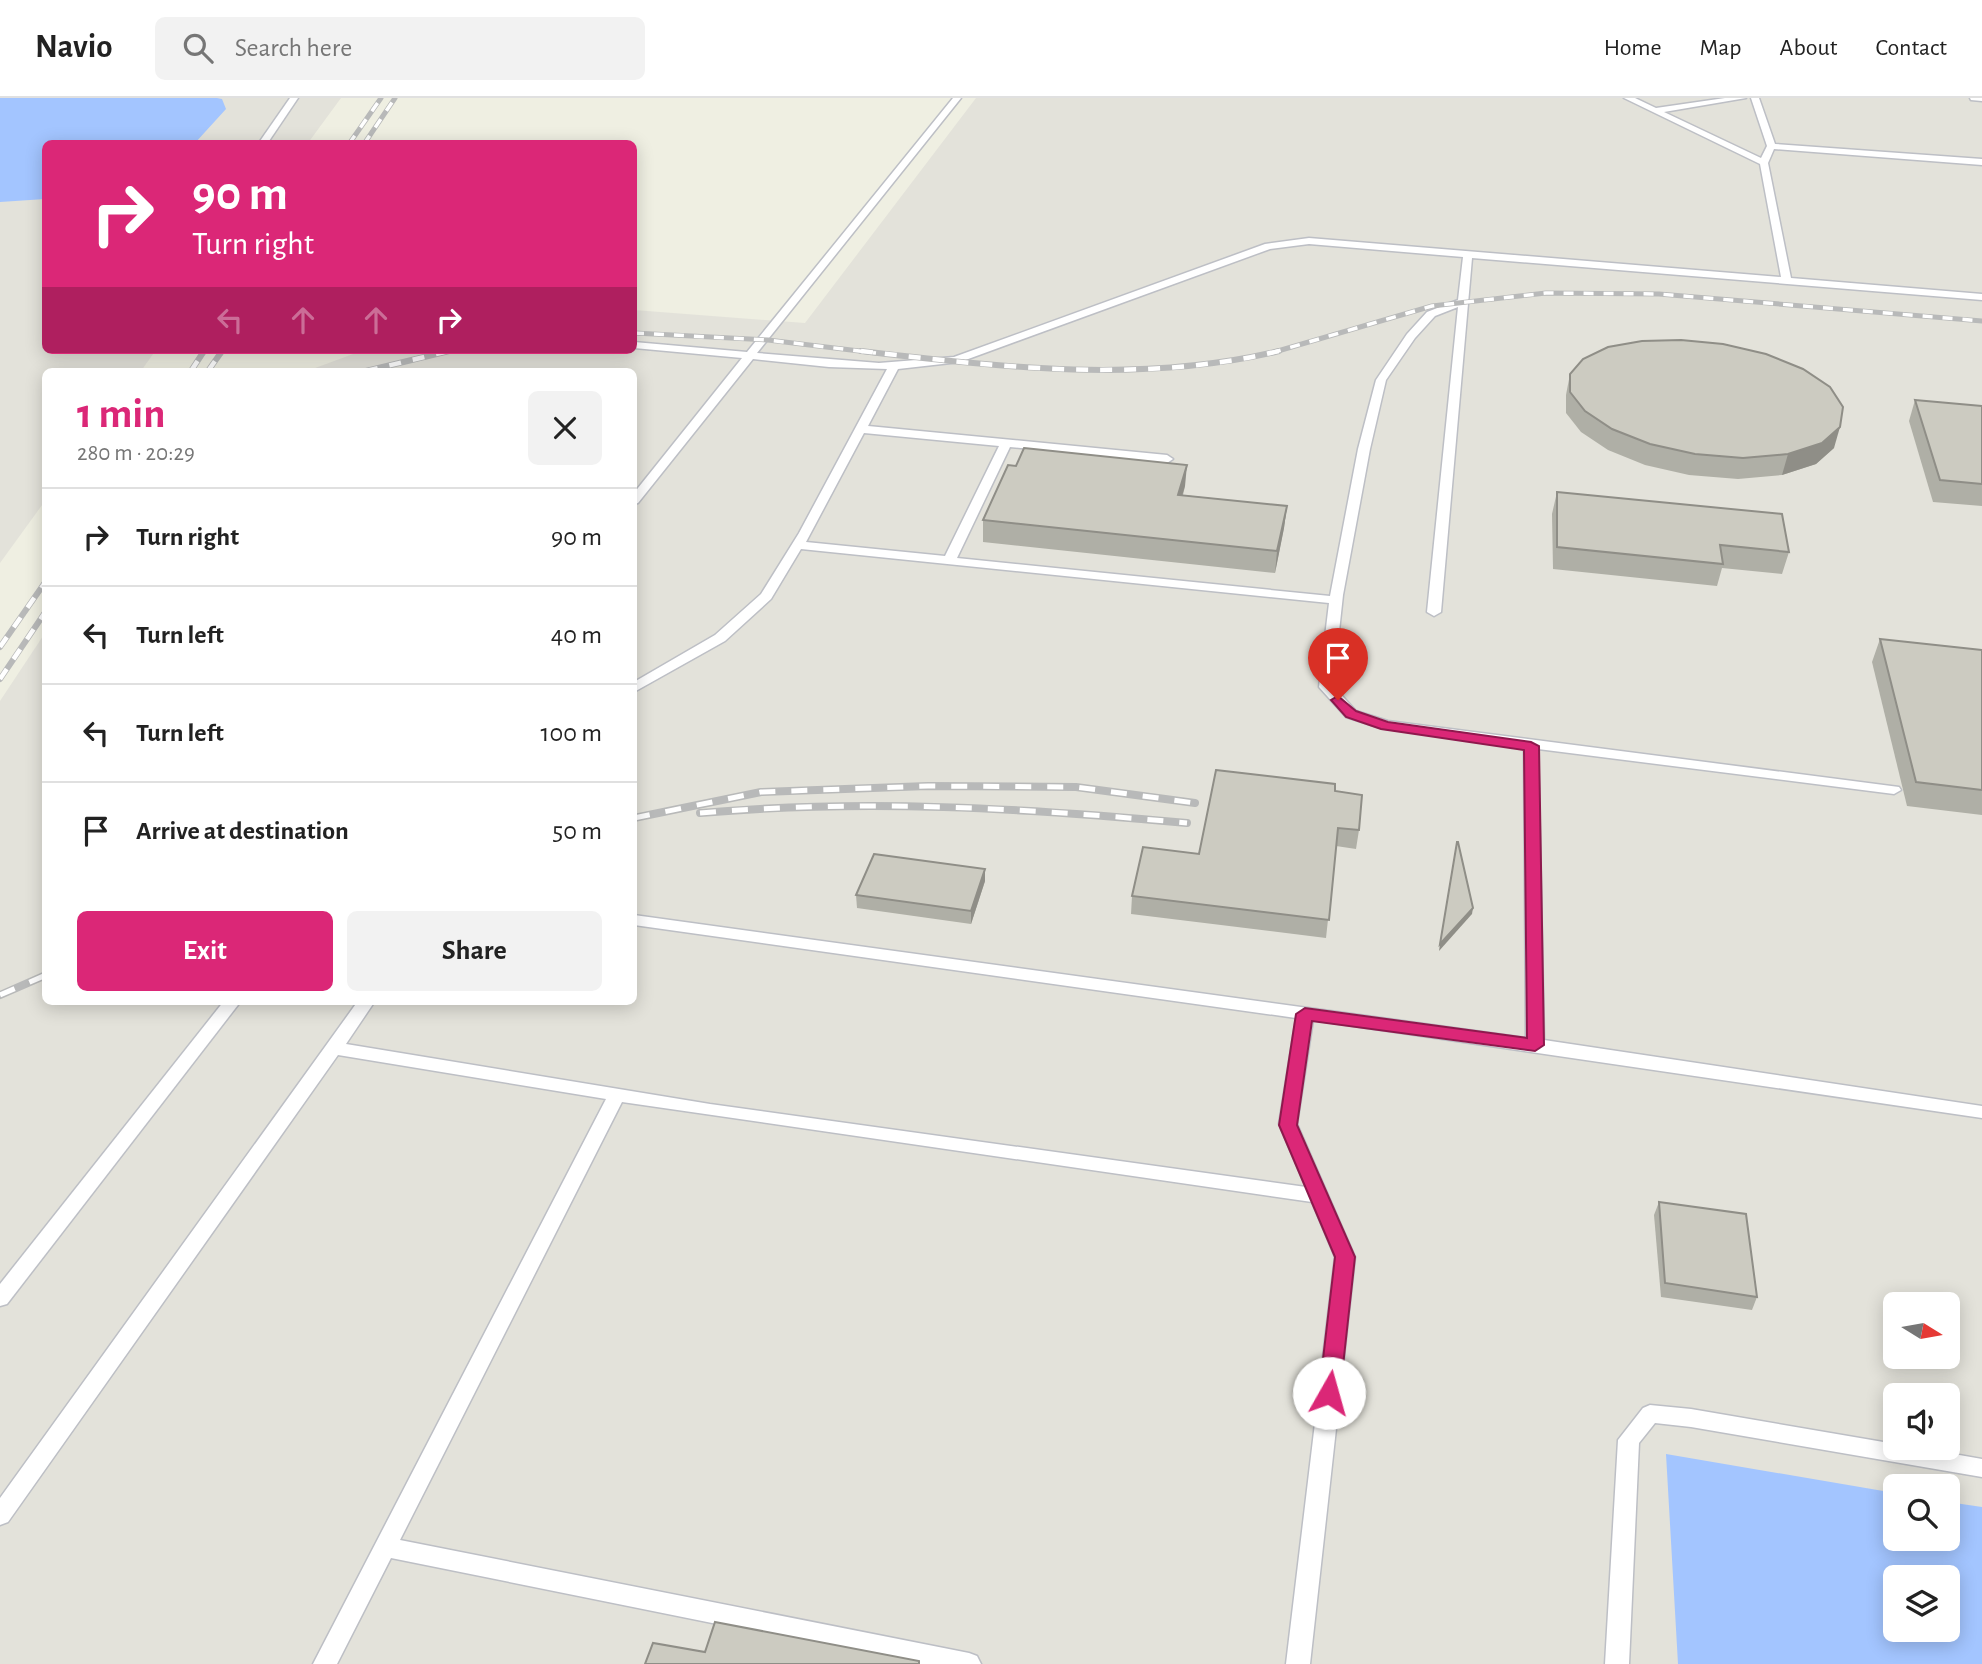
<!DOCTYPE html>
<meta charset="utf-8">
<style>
:root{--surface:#fff;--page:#f2f2f2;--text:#222;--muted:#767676;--line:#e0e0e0;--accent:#db2777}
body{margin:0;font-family:"Alegreya Sans",sans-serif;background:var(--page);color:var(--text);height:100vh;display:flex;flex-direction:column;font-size:26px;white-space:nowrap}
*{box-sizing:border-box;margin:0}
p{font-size:23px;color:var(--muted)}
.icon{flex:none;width:38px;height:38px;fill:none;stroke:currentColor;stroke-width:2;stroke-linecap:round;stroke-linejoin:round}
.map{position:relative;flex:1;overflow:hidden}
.panel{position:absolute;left:42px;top:270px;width:595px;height:637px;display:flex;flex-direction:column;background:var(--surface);border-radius:10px;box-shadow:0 4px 18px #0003}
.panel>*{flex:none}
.top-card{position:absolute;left:42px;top:42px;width:595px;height:214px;border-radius:10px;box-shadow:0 4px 18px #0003;background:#db2777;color:#fff;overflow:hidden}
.needle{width:46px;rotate:101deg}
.buttons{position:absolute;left:1883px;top:1194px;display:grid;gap:14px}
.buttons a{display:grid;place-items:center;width:77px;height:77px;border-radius:10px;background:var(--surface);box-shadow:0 4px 18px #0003;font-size:35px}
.pin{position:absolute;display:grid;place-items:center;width:60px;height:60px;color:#fff;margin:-72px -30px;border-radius:50% 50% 50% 0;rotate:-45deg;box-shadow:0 0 7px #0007}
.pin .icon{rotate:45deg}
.me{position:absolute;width:77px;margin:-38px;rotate:7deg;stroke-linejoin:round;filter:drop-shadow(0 0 5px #0008)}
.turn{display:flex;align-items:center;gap:24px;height:147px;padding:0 35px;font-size:32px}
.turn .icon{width:91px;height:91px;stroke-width:2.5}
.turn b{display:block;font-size:49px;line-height:60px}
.lanes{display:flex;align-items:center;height:66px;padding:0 35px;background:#0003;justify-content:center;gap:35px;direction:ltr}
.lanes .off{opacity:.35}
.round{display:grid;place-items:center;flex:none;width:74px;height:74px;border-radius:10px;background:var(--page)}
.overview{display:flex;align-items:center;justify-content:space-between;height:119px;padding:0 35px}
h1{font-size:42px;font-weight:700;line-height:52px;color:var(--accent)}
.primary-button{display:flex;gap:14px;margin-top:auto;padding:14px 35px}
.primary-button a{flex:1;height:80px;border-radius:10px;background:var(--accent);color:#fff;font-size:28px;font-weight:700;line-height:80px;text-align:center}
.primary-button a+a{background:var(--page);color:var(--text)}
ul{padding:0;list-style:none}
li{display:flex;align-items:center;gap:21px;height:98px;padding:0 35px;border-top:2px solid var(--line)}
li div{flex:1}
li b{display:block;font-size:26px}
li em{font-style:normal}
header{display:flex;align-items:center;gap:42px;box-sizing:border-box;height:98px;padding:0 35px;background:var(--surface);border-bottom:2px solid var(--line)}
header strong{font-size:33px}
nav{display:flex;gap:38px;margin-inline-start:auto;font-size:24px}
.search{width:490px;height:63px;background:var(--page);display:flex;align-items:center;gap:18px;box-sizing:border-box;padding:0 24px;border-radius:10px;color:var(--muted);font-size:26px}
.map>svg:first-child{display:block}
.industrial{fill:#e3e2da;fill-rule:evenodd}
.water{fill:#a3c5ff;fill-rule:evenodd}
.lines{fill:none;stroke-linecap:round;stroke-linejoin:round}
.lane-casing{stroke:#bdbfc5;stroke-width:3}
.lane{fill:#fff;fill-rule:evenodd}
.rail-far2-casing{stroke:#b8b9b9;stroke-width:5}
.rail-far1-casing{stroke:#b8b9b9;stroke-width:6}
.rail-casing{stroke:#b8b9b9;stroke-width:8}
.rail-far2{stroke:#fff;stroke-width:3.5;stroke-dasharray:10;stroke-linecap:butt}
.rail-far1{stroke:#fff;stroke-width:4.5;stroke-dasharray:12;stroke-linecap:butt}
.rail{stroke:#fff;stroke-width:5;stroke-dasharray:16;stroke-linecap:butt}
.wall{fill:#afafa6}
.shaded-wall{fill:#8f8e87}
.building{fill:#cccbc1;stroke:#8f8e87;stroke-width:2}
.route{fill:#db2777;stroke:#8e194d;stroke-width:2}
</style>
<header>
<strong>Navio</strong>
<div class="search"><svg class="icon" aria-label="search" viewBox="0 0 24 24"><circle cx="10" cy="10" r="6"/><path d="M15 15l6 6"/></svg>Search here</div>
<nav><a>Home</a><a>Map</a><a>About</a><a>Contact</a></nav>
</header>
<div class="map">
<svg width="1982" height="1566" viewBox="0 0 1982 1566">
<rect width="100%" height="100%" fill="#efefe2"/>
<g class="industrial">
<path d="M0,0H341L308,45L46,46V252H156L141,273H46L45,403L0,465Z"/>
<path d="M976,0H1982V1566H0V603L45,535L46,903H634V273H307L364,252H634V212L805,225ZM1895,1206H1948V1258H1895ZM1895,1297H1948V1349H1895ZM1895,1388H1948V1440H1895ZM1895,1479H1948V1531H1895Z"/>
</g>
<g class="water">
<path d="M0,0H217L222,1L226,11L195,45L46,46L45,101L0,104Z"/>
<path d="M1666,1356L1895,1395V1440H1948V1404L1982,1409V1566H1678ZM1895,1479H1948V1531H1895Z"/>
</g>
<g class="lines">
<g class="lane-casing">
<g id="lane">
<path d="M290,0H298L267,46H258Z"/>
<path d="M953,0H961L757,255L879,265L954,259L1265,146L1309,140L1781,179L1760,66L1624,0H1635L1656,10L1725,0H1746L1664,14L1761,60L1767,48L1751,0H1759L1775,46L1982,61V67L1774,51L1768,65L1791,180L1982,196V202L1472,160L1441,514L1434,518L1427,514L1458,209L1435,218L1415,240L1386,282L1370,351L1343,497L1333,588L1356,613L1388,623L1899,689L1901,692L1894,696L1538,651L1544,942L1982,1008V1020L1313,922L1297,1026L1355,1159L1310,1566H1286L1335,1159L1312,1104L622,1004L400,1442L969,1555L977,1558L981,1566H915L391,1460L337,1566H313L606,1001L338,957L8,1424L0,1427V1400L358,903H375L346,946L710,1006L1306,1089L1279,1026L1296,920L634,827V817L1526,940L1524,649L1381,630L1346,619L1319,589L1329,505L801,451L771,501L725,543L634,594V584L715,537L761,496L799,435L887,271L829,269L753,261L638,405L634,406V395L742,260L634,250V244L747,254ZM1309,146L1463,159L1458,202L1427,214L1407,236L1376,282L1358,351L1330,498L957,460L1010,349L1167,365L1173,361L1167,357L868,328L898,271L960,264L1270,151ZM864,335L999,348L945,458L806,444Z"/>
<path d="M1970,0H1982V3L1971,2Z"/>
<path d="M224,903H241L7,1206L0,1208V1186Z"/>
<path d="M1650,1307L1691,1311L1895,1346V1349H1914L1982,1361V1379L1691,1329L1655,1325L1639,1345L1629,1566H1605L1618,1342L1643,1310Z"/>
</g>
</g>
<use href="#lane" class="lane"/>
<g class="rail-far2-casing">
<g id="rail-far2">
<path d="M349,46L381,0"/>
<path d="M364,46L395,0"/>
<path d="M634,235L768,242L876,255"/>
<path d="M203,255L205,252"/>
<path d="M221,255L223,252"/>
<path d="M441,255L452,252"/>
<path d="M1271,255L1432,208L1546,195L1659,196L1982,223"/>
</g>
</g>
<g class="rail-far1-casing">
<g id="rail-far1">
<path d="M861,253C1000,269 1141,286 1279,253"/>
<path d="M191,273L204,253"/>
<path d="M208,273L222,253"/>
<path d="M366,273L449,253"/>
<path d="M0,549L46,483"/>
<path d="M0,581L46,513"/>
</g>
</g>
<g class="rail-casing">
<g id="rail">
<path d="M700,715C863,701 1024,710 1187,725"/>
<path d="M634,720L761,694L928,688L1076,689L1195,705"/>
<path d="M0,897L46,877"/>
</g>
</g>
<use href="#rail-far2" class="rail-far2"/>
<use href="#rail-far1" class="rail-far1"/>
<use href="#rail" class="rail"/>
</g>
<g class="wall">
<path d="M1570,276L1834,350L1816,366L1782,377L1738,381L1689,377L1645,367L1608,352L1581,334L1566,315V297Z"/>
<path d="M1915,302L1982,308V408L1933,404L1909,323Z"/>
<path d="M1185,388L1183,397L1287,408L1284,430L1275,475L983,444V422Z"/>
<path d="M1557,394L1789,454L1782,476L1722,470L1717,488L1553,471L1552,416Z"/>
<path d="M1880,541L1982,552V717L1907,708L1872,564Z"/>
<path d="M1335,693L1359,732L1356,751L1336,748L1326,840L1131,816L1132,798L1199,756Z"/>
<path d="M985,783L971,826L857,810L856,797Z"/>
<path d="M1659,1104L1757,1199L1752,1212L1661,1199L1654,1117Z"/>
</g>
<g class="shaded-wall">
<path d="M1840,329L1834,350L1816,366L1782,377L1788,356Z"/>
<path d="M1187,367L1185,388L1176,418L1178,397Z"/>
<path d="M1287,408L1284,430L1275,475L1277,453Z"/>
<path d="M985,771V783L971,826V813Z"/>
<path d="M1473,810L1472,816L1439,853L1440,846Z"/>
</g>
<g class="building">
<path d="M1681,242L1723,246L1766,256L1803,271L1830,289L1843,309L1840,329L1822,345L1788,356L1743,360L1695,356L1650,346L1612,331L1585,313L1570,294V276L1583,261L1608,249L1642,243Z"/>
<path d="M1915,302L1982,308V386L1940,382Z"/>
<path d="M1024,350L1187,367L1178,397L1287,408L1277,453L983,422L1008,367L1016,368Z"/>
<path d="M1557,394L1782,416L1789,454L1720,447L1723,466L1557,449Z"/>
<path d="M1880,541L1982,552V692L1916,684Z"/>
<path d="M1216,672L1335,686V693L1362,697L1359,732L1338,730L1329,822L1132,798L1143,749L1199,756Z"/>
<path d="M1457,744H1458L1473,810L1440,846Z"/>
<path d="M874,756L985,771L971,813L856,797Z"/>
<path d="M1659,1104L1746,1116L1757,1199L1665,1185Z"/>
<path d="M715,1524L919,1563V1566H645L653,1545L705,1554Z"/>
</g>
<path class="route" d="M1338,598L1356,613L1388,624L1531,644L1539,648L1544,947L1535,953L1312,923L1297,1027L1355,1159L1340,1295L1337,1301L1329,1303L1322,1301L1319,1295L1335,1159L1279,1027L1296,916L1305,910L1527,940L1524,652L1381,631L1346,619L1331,602Z"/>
</svg>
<div class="buttons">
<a><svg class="needle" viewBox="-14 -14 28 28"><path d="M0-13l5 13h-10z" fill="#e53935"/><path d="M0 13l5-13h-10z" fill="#767676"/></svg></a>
<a><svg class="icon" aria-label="sound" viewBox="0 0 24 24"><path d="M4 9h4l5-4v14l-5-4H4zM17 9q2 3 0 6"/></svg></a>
<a><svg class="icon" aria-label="search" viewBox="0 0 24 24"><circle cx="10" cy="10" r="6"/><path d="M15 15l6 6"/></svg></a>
<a><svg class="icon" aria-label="layers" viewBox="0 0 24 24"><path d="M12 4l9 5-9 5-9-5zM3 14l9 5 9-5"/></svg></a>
</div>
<div class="pin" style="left:1338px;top:602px;background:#d93025"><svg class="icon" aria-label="arrive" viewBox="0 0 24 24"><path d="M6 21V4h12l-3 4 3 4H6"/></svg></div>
<svg class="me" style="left:1329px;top:1295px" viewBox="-20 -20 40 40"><circle r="19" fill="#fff"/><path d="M0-13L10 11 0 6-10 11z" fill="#db2777"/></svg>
<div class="top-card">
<div class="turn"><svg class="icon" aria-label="right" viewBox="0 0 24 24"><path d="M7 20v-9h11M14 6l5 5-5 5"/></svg><div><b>90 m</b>Turn right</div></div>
<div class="lanes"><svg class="icon off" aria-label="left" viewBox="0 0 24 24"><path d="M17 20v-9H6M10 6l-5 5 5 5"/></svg><svg class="icon off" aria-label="ahead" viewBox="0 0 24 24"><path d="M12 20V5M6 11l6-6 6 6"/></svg><svg class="icon off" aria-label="ahead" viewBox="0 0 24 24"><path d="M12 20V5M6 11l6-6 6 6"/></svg><svg class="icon" aria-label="right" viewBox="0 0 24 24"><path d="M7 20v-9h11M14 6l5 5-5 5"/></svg></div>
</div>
<section class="panel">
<div class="overview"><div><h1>1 min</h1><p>280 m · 20:29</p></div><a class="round"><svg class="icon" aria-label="close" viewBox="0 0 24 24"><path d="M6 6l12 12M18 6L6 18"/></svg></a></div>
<ul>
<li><svg class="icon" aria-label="right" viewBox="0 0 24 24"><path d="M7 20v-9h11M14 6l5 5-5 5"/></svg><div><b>Turn right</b></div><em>90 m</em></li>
<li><svg class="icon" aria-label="left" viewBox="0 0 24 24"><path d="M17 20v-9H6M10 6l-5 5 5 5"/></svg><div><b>Turn left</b></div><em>40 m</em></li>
<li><svg class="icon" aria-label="left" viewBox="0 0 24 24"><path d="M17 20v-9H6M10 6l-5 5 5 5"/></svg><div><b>Turn left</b></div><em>100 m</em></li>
<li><svg class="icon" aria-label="arrive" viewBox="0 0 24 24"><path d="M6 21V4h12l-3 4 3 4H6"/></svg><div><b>Arrive at destination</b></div><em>50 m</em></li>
</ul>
<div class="primary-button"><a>Exit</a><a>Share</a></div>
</section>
</div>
